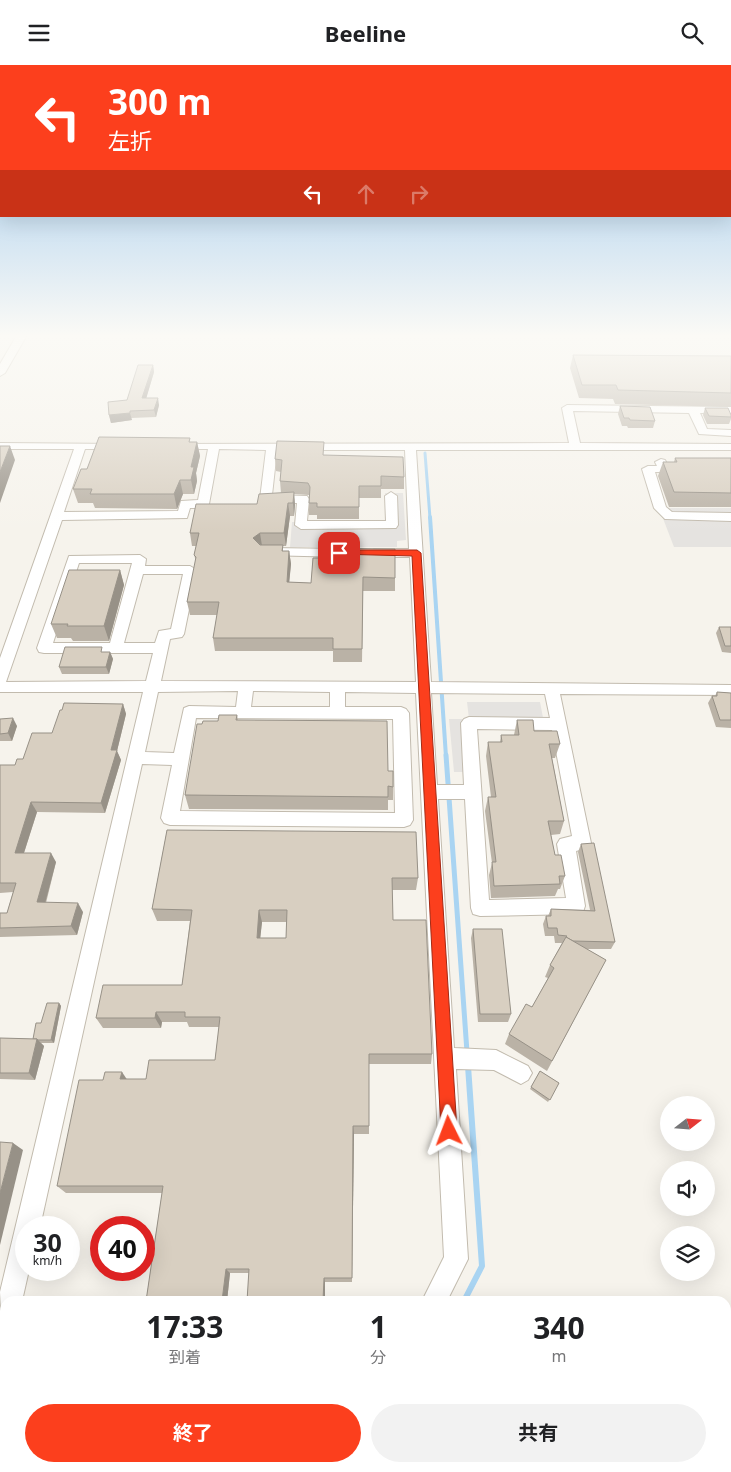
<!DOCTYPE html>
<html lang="ja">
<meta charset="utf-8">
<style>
:root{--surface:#fff;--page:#f2f2f2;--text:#202124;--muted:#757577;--accent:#fc3f1d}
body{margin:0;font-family:"Noto Sans","Noto Sans JP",sans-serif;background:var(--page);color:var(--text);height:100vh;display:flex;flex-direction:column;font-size:19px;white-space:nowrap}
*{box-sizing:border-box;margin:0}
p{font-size:16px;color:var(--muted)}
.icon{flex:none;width:28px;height:28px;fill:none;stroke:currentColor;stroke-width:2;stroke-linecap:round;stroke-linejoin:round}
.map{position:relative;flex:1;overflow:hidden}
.drawer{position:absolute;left:0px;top:1231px;width:731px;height:176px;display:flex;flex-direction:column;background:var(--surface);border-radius:15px 15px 0 0;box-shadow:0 5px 20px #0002}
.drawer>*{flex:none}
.guide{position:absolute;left:0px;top:0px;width:731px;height:152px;box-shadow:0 5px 20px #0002;background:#fc3f1d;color:#fff;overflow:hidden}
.needle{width:32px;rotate:73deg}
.buttons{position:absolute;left:660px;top:1031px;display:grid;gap:10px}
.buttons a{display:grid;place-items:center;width:55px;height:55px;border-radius:50%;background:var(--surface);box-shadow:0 5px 20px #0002;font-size:25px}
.speed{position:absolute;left:15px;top:1151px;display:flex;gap:10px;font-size:25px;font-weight:700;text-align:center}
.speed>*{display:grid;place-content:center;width:65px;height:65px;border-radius:50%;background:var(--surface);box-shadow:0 5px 20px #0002;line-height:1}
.speed small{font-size:12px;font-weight:400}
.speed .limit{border:8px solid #d22;background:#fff;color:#111}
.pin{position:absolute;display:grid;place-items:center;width:42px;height:42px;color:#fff;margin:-21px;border-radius:10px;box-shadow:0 2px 8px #0006}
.me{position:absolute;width:55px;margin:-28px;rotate:357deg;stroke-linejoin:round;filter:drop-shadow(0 0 4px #0008)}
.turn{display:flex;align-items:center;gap:18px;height:105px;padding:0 25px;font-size:22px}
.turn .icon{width:65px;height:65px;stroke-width:2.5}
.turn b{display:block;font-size:35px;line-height:42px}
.lanes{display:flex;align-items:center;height:48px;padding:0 25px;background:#0003;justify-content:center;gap:25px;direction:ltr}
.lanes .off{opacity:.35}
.eta{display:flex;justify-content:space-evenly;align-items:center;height:85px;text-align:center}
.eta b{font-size:30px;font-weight:700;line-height:35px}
.action{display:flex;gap:10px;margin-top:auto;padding:10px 25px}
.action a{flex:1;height:58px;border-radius:30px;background:var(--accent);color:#fff;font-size:20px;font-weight:700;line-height:58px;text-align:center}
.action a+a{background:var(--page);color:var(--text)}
header{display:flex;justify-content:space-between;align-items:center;height:65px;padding:0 25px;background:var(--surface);font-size:22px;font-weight:700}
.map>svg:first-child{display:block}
.parking{fill:#e5e3e0}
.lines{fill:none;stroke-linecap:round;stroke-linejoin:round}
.stream-far3{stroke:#a9d4f2;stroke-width:3}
.stream-far2{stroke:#a9d4f2;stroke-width:4}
.stream-far1{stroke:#a9d4f2;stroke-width:5}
.stream{stroke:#a9d4f2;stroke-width:6}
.minor-casing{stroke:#c2bbae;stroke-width:2}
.minor{fill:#fff;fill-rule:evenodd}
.wall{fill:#bab2a6;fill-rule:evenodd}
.shaded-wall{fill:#979187}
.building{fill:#d8cfc1;stroke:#979187;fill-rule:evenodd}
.route{fill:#fc3f1d;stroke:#a42913}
</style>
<header><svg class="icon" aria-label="menu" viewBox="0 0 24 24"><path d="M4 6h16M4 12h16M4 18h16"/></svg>Beeline<svg class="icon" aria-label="search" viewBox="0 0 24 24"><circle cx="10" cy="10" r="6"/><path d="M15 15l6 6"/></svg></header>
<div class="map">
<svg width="731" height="1407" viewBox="0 0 731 1407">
<rect width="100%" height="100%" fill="#f6f3ec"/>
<g class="parking">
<path d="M385,428H403L406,475L397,476V482H290L292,457H386Z"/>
<path d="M659,443H731V482H674Z"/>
<path d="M467,637H540L545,663H472L477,707H454L449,654H469Z"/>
</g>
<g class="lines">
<path class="stream-far3" d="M425,388L430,453"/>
<path class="stream-far2" d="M430,452L446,692"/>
<g class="stream-far1">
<path d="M446,690L467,987"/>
<path d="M468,1000V1002"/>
</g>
<g class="stream">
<path d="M464,1236L482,1201L468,1001"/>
<path d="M376,1407L378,1402"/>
</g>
<g class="minor-casing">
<g id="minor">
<path d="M17,270H27L5,308L0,311V299Z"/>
<path d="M567,340L731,342V348H700L707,364L731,365V371L699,369L689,348L573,346L580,378L731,379V385H416L431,617L731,620V630L560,629L591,778L588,783L576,786L585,841L583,847L576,849L480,851L473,849L471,843L465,734H438L454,983L496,985L528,1001L532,1008L528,1015L521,1019L494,1005L456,1004L468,1194L447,1236H422L444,1192L416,628L345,627V642H401L406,644L409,648L413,755L410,760L404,762L170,760L164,758L161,753L172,700L142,699L40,1162H26V1205H29L22,1236H5V1246L1,1245L0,1227L143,627H0V593L74,384H0V378L122,379L124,381L122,383L118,384H85L64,447L178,446L181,436L198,435L208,384H177L173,383L171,381L173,379L569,378L562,343ZM219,384L266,385L260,434L266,438H297L295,460L301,464L396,463L398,460L397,431L391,427L385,431L386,456H307L309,434L307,431L272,430L277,385H405L409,484H374L368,488L374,492H410L416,617L161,616L170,574L182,572L184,569L197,505L190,501H145L146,494L140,490L69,491L37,583L39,587L44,588H153L146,616L6,617L62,455L187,453L190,443H203L209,439ZM79,498H132L110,578H53ZM143,509H183L171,564L159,566L155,578H124ZM238,626L236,642L189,641L184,643L174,688L145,687L158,627ZM253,626L330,627V642H251ZM431,628L545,629L550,653L469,652L464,654L461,658L464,720H437ZM196,653L393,654L395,748L180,746ZM477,664L552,665L572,771L560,774L557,779L566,833L489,835Z"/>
<path d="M661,394L665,395L670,404L664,407H655L666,442L672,447L731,448V456L665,454L654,443L642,404L648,401H657L655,397Z"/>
<path d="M269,483L344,484L350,488L344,492L264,490L263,487L264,484Z"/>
<path d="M5,1248V1292L0,1294V1250Z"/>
<path d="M334,1402H362L361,1407H332Z"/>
</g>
</g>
<use href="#minor" class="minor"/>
</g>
<g class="wall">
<path d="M573,290L731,291V342L615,339L613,334L579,333L570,303Z"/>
<path d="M153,300L154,307L146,333L159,340L156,352L131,353L132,355L111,358L109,350L127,335Z"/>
<path d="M620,341L655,356L653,363H628L627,361H622L618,349Z"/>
<path d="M705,343L731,350V354L729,359H707L703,350Z"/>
<path d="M190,377H197L200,391L196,408L197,416L194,429H183L177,444L95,443L93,438H78L73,424L87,404Z"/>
<path d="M324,390L404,412V424H381V433H359V454H317V450H309V430L294,429L295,440L294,451H290L286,481H283V486H289L291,499L289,517L311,518L313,493L395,513V526H363L362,597H333V586H215L213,573L217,550H190L187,537L196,496L194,490L196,481H192L190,468L257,439L281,428L280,416L281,407L276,406L275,394Z"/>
<path d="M675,393H731V442H669L658,411L663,397H674Z"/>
<path d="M120,505L124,520L109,576H73L71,573H57L51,559Z"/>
<path d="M719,562H731V588L722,587L716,568Z"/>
<path d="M104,587H110L113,594L109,609H62L59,602Z"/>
<path d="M717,627L731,628V663L716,662L708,638L712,631H715Z"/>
<path d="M123,639L126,649L117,686L121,695L105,748L37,747L24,788L56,797L46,838L83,847L77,870L0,872V848H7L13,827L0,828V700H15L23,694L52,668Z"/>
<path d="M237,650L238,655L388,706L393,722V735H388V745L189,744L185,730L202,659L218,656Z"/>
<path d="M0,654L17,661L12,676H0Z"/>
<path d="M517,655L534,666L560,679L555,693H552L564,756L560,769L551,770L555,790L565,811L560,824H558L555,831L491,833L489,810L492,798L485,746L488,732H491L486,691L488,677H500L501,670H514Z"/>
<path d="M167,765L418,813L416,825H392L393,855L432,989L431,999H369V1069H354L352,1217H325V1236H247L249,1208H230L227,1236H146L162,1128H66L57,1121L127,1014H146L215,995L219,962H189L187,957H162L161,963H103L96,953L182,920L190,856H157L152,844ZM262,857H287L286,873H260Z"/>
<path d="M581,779L615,877L611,884H587L606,895L547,1006L505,979L509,969L532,942L548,913L545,912L550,900L562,878H555L554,871H545L543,859L546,851H548L551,844L590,845L578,787Z"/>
<path d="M473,864L511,949L508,957H478L471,873Z"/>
<path d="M59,938L61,941L54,978H41L44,981L35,1015L0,1014V973L33,974L41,958Z"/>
<path d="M540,1006L559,1018L548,1037L530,1024Z"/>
</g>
<g class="shaded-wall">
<path d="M153,300L154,307L144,341L142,333Z"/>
<path d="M158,333L159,340L156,352L154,345Z"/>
<path d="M130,348L132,355L111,358L109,350Z"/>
<path d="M197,377L200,391L196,408L197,416L194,429L191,415V402Z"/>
<path d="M10,381L15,395L0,438V407Z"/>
<path d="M180,415L183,429L177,444L174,429Z"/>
<path d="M294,427L295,440L294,451L293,438Z"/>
<path d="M288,438L290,451L286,481L284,468Z"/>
<path d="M260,468L262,481L253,473Z"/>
<path d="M289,486L291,499L288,530L287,517Z"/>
<path d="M120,505L124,520L109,576L104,561Z"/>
<path d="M110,587L113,594L109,609L106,602Z"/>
<path d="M123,639L126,649L117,686L121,695L105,748L101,738L111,685Z"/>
<path d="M13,653L17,661L12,676L8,668Z"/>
<path d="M31,737L37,747L21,797L15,788Z"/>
<path d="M51,788L56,797L43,846L37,837Z"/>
<path d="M78,838L83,847L77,870L71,861Z"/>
<path d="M259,845L262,857L259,885L257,873Z"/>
<path d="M59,938L61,941L54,978L51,975Z"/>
<path d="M156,947L162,957L161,963L155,953Z"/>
<path d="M37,974L44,981L35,1015L29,1008Z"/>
<path d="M122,1007L128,1016L120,1014Z"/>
<path d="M353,1061L354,1069L352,1217V1213Z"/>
<path d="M13,1078L23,1085L0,1180V1128Z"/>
<path d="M226,1204L230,1208L227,1236H222Z"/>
<path d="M324,1213L325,1217V1236H323Z"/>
<path d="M42,1402H50L49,1407H41Z"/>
<rect x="206" y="1402" width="5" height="5"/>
</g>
<g class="building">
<path d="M573,290L731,291V328L618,325L616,320H582Z"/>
<path d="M138,300H153L142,333H158L154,345L130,346V348L109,350L108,337L127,335Z"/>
<path d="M620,341L650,342L655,356L630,355L629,353H624Z"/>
<path d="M705,343H728L731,350V352L709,351Z"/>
<path d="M99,372L190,373L189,377H197L191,402H194L191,415H180L174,429H90L92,424H73L81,404H87Z"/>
<path d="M277,376L324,377L323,390L403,392L404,412L381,411V421H359V442H317V438H309L310,422L308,418L280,416L282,395L275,394Z"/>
<path d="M0,381H10L0,407Z"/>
<path d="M675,393H731V428L674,427L663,397H677Z"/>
<path d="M294,427L293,438H288L284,468H260L253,473L260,480H283L282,486H289L287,517L311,518L313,493H322V483L395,484V513L363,512L362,584H333V573H213L219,537H187L196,492L194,490L199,468H190L196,439H257L259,429Z"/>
<path d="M69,505H120L104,561H67L68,559H51Z"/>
<path d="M719,562H731V581H725Z"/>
<path d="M65,582H102L101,587H110L106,602H59Z"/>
<path d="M717,627L731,628V655H720L712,631H717Z"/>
<path d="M64,638L123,639L111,685H117L101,738L31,737L15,788H51L37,837L78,838L71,861L0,863V848H7L16,818H0V700H15L17,694H23L32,668H52L60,645H62Z"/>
<path d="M219,650H237L236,655L387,656L388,706H393V722L388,721V732L185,730L197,659H202L203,656H218Z"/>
<path d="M13,653L8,668L0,669V654Z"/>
<path d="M517,655H533L534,666H557L560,679H549L564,756H548L555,790H561L565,811H559L560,819L494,821L492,797H496L488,732H496L488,677H502L501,670H519Z"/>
<path d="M167,765L416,767L418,813H392L393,855H426L432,989H369V1061H353L352,1213H324L323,1236H247L249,1204H226L222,1236H146L163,1121H57L79,1015H103L105,1007H122L120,1014H146L149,995H215L220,952H185V947H156L155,953H96L103,920H182L192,845L152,844ZM259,845H287L286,873H257Z"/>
<path d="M594,778L615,877L573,876L566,872L567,871L558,870L557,863H548L546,851H551V844L595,846L581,779Z"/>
<path d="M473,864H502L511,949H480Z"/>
<path d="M566,872L606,895L552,996L509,969L526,939L532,942L554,903L550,900Z"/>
<path d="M47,938H59L51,975H38L37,974H33L36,958H41Z"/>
<path d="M0,973L37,974L29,1008H0Z"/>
<path d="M540,1006L559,1018L550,1035L531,1022Z"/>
<path d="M0,1077L13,1078L0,1128Z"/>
<path d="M5,1386V1402H42L41,1407H0Z"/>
<rect x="121" y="1402" width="85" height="5"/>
<path d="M399,1402H403L408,1407H397Z"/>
</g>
<linearGradient id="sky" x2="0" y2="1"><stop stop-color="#8fc1ec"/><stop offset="0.58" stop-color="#fbfaf6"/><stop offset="1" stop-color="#fbfaf6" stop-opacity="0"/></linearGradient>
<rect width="731" height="467" fill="url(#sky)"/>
<path class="route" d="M339,485H417L421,488L457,1066L455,1071L449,1074L444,1071L441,1066L412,491L336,489V486Z"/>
</svg>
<div class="buttons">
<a><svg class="needle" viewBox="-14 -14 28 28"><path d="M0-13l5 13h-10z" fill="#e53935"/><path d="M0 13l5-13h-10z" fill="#757577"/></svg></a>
<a><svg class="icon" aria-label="sound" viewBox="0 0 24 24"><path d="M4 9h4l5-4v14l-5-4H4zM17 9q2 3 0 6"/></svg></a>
<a><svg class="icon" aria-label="layers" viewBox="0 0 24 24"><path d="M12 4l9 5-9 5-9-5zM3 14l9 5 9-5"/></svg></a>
</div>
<div class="speed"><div>30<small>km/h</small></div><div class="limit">40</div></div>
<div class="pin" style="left:339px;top:488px;background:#d93025"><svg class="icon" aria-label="arrive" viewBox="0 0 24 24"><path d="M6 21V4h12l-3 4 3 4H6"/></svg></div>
<svg class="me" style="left:449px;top:1066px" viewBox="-20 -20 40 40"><path d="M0-17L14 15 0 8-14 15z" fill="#fc3f1d" stroke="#fff" stroke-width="4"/></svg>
<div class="guide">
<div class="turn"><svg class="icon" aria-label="left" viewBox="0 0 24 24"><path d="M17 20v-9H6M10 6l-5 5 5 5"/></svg><div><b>300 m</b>左折</div></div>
<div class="lanes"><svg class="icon" aria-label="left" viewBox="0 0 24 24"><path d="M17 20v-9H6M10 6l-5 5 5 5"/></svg><svg class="icon off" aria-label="ahead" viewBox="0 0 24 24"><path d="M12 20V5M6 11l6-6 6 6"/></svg><svg class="icon off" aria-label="right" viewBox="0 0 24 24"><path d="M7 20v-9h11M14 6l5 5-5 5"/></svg></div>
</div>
<section class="drawer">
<div class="eta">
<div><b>17:33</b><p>到着</p></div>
<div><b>1</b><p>分</p></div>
<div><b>340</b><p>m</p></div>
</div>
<div class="action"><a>終了</a><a>共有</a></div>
</section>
</div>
